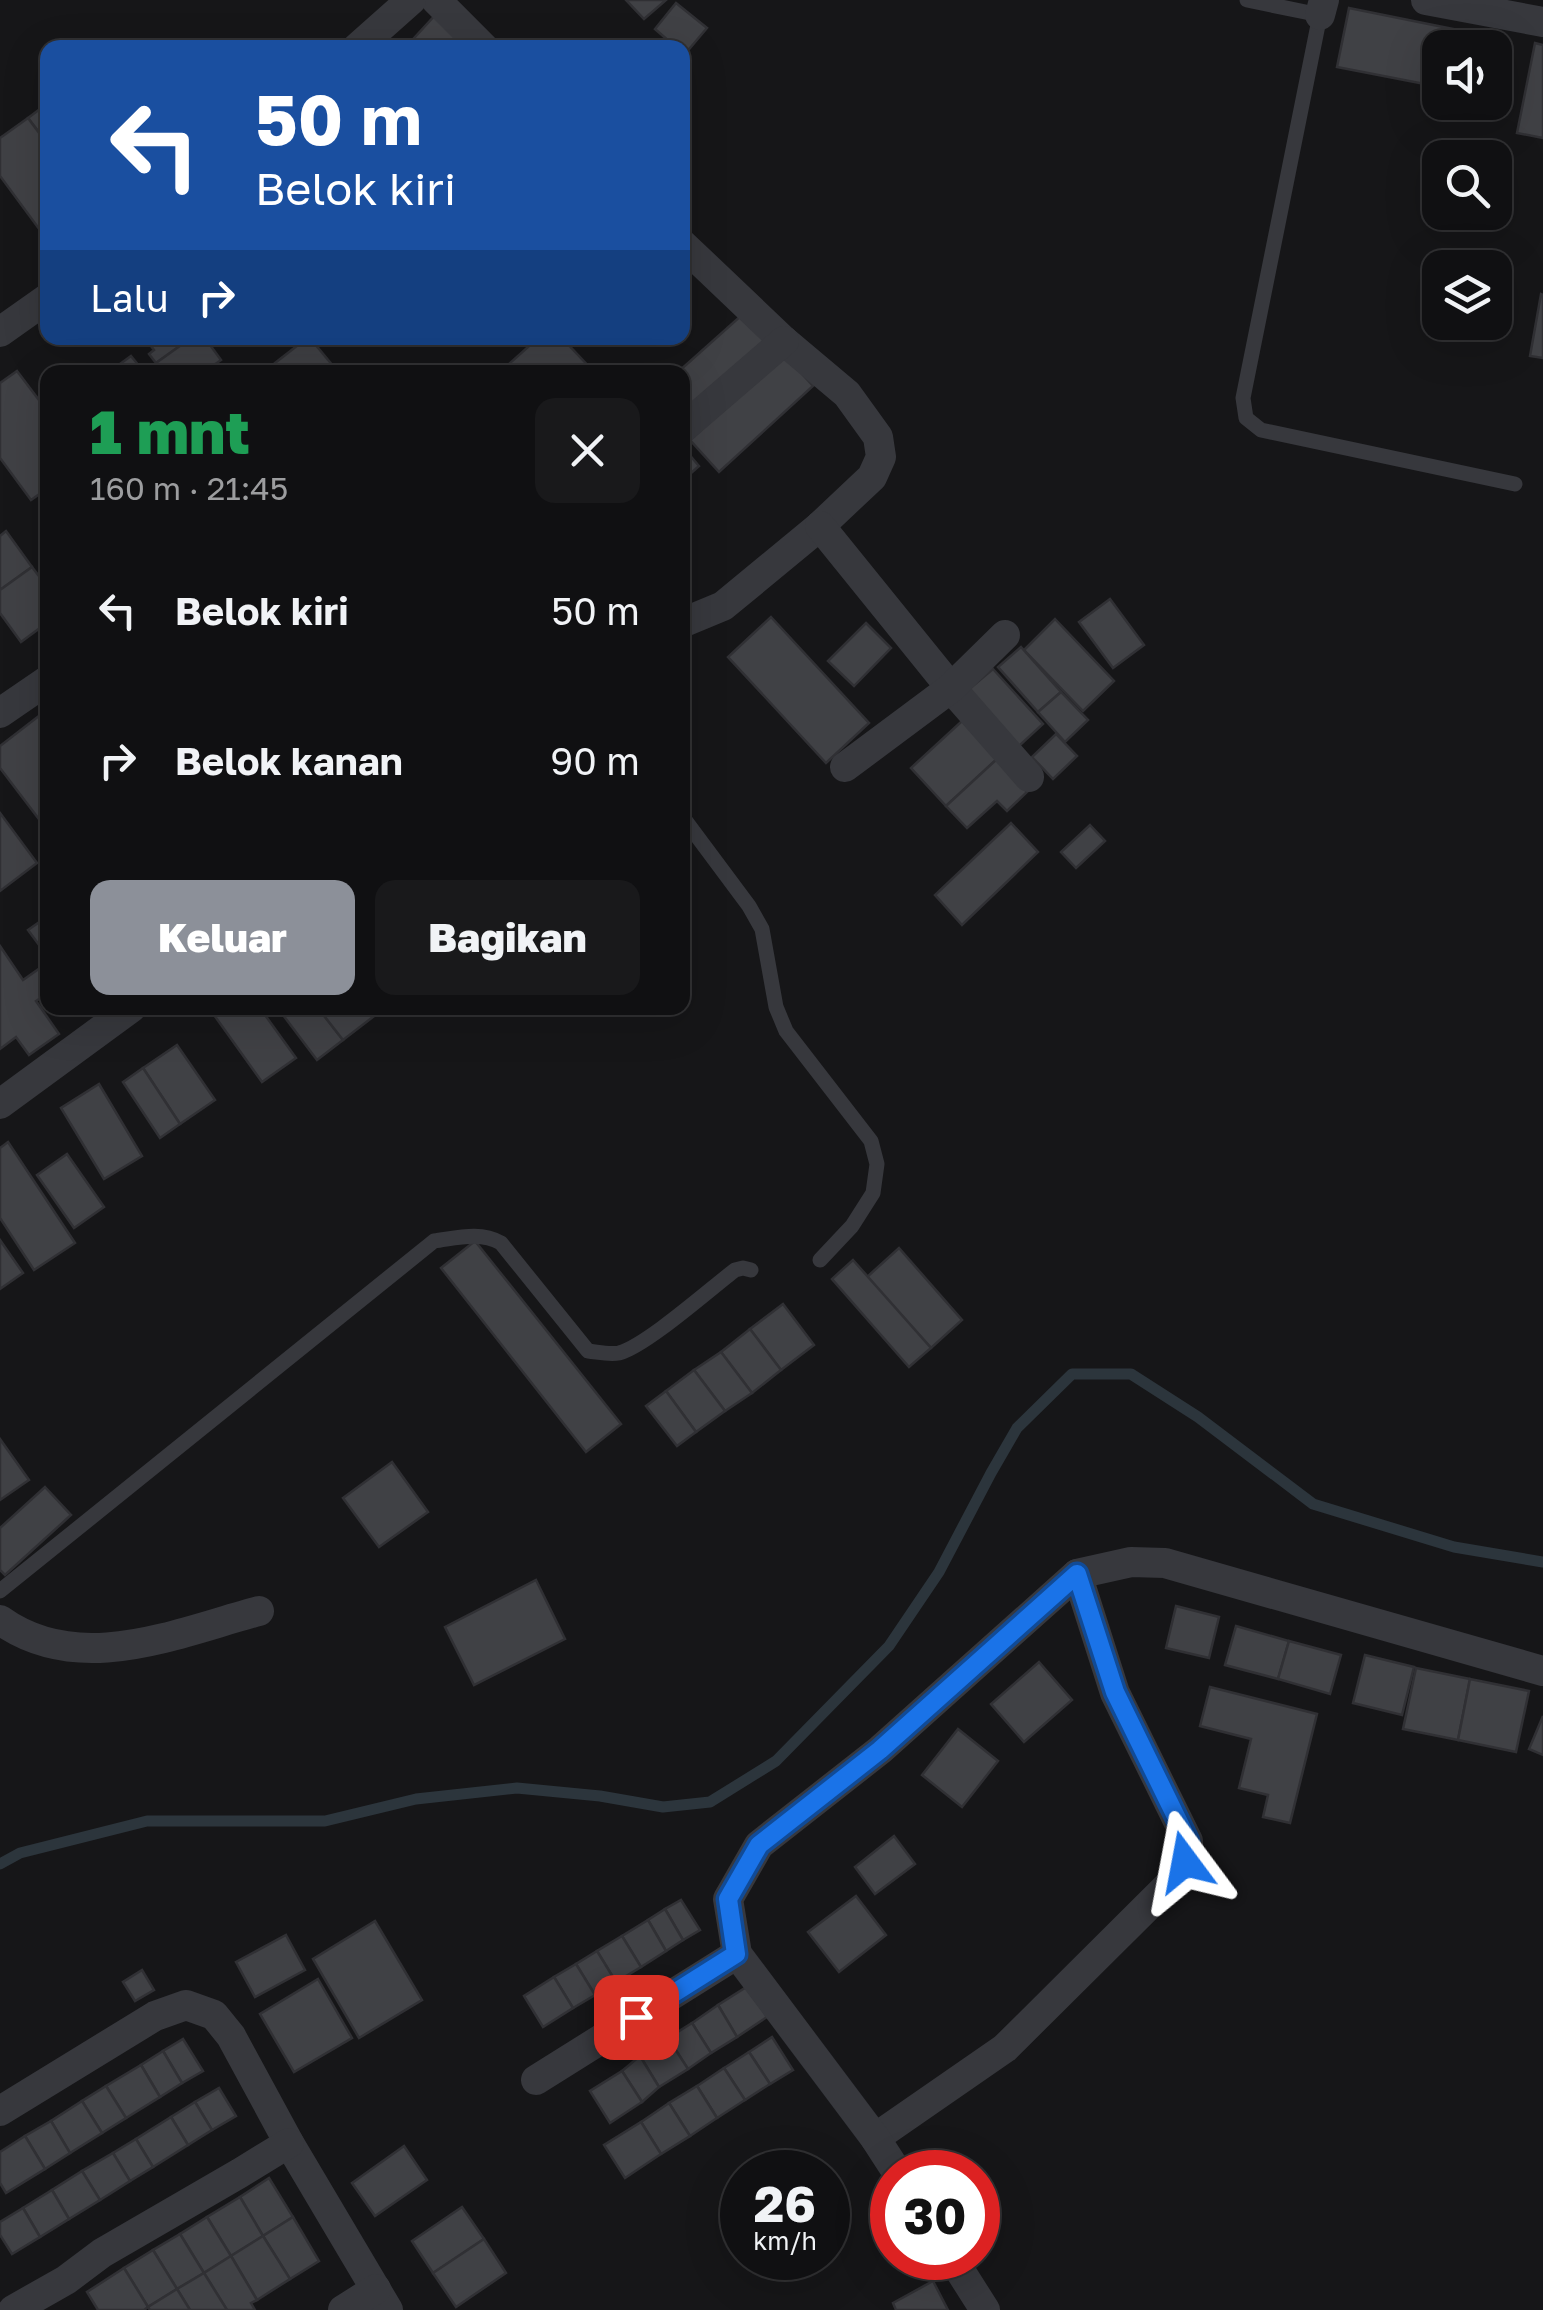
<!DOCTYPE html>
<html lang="id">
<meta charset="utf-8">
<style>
:root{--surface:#101012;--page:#19191b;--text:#f1f3f6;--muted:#9c9d9f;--line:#303032;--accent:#8c9099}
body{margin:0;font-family:"Golos Text",sans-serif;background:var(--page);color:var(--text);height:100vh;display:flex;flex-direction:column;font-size:38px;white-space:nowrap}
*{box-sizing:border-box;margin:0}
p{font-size:32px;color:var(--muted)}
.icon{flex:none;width:55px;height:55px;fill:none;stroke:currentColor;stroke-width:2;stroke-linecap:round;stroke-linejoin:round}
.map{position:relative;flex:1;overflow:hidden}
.details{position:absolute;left:40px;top:365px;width:650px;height:650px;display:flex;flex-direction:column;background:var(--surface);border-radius:20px;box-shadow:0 10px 40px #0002,0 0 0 2px var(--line)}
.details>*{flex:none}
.top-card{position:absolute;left:40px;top:40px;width:650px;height:305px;border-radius:20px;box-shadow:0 10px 40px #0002,0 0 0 2px var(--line);background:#1a4fa0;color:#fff;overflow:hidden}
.tools{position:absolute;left:1422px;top:30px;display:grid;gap:20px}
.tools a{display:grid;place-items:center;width:90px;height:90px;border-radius:20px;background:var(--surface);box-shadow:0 10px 40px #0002,0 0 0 2px var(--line);font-size:50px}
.speed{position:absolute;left:720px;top:2150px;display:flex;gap:20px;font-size:50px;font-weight:700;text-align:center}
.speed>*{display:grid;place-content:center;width:130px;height:130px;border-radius:50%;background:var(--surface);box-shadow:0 10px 40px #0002,0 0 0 2px var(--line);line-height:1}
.speed small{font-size:25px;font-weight:400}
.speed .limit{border:15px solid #d22;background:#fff;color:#111}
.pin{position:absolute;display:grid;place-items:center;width:85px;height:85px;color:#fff;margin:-42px;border-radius:20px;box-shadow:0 5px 15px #0006}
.me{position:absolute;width:110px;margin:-55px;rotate:347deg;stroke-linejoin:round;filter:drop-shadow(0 0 8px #0008)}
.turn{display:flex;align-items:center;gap:35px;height:210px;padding:0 50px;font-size:45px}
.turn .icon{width:130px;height:130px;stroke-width:2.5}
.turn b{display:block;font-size:70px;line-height:85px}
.then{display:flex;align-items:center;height:95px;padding:0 50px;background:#0003;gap:20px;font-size:38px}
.round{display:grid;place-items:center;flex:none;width:105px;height:105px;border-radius:20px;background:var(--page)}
.summary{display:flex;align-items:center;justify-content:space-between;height:170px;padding:0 50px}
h1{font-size:60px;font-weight:800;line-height:75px;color:#1e9e55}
.primary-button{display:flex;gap:20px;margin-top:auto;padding:20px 50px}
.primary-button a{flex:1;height:115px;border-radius:20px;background:var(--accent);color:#fff;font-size:40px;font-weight:800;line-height:115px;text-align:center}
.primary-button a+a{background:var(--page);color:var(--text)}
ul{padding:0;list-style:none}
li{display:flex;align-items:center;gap:30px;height:150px;padding:0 50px}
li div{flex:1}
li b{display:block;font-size:38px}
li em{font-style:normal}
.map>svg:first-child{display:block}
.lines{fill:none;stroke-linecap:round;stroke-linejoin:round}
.stream{stroke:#2c353c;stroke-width:11}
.building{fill:#404145;stroke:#303034;stroke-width:2.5}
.lane{stroke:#37383d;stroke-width:15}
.street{stroke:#37383d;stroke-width:30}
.route-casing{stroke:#114b97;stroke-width:25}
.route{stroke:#1a73e8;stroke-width:18}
</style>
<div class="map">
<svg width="1543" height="2310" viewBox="0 0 1543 2310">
<rect width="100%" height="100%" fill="#161618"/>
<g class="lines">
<path class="stream" d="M0,1864L20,1853L147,1821H325L416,1799L517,1788L600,1796L663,1807L710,1802L776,1761L889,1646L939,1572L991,1473L1017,1428L1072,1374H1131L1198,1417L1313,1504L1454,1547L1543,1562"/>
</g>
<g class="building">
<path d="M626,0H666L644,19Z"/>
<path d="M676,3L707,28L685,54L682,48H677L655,29Z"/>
<path d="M1349,8L1463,31L1459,48H1440V87L1337,67Z"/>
<path d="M438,12L476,48H405Z"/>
<path d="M1535,43L1543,45V138L1517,133Z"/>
<path d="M48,103V144L28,118Z"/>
<path d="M28,118L48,145V241L0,176V138Z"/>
<path d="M1541,294L1543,295V358L1530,356Z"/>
<path d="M743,314L770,343L682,421V372H678Z"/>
<path d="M145,338H191L156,363L149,354L154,350Z"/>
<path d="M191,338H205L221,360L204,372H162L156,363Z"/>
<path d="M307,338H310L338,372H282L275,363Z"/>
<path d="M538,338H562L594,372H500Z"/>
<path d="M784,354L813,386L719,472L690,440Z"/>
<path d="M131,356L144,372H109Z"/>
<path d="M17,371L48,412V488L31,500L0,458V383Z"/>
<path d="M682,446L699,466L682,481Z"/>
<path d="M6,531L32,567L0,590V536Z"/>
<path d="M32,567L48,588V622L21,642L0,613V590Z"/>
<path d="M1110,599L1144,645L1113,668L1079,622Z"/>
<path d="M771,617L869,723L826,763L728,657Z"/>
<path d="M1055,619L1114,681L1083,711L1024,650Z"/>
<path d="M866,623L891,648L854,686L828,661Z"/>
<path d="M1021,647L1061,692L1038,712L998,667Z"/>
<path d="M993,669L1043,724L1019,746L968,690Z"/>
<path d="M1061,692L1088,720L1065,742L1038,712Z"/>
<path d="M44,712L48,717V831L0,768V746Z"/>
<path d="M962,721L997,759L946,806L911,768Z"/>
<path d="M1056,734L1077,756L1053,779L1032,757Z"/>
<path d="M997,759L1027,792L1007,811L997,801L967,828L946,806Z"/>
<path d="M0,813L37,863L0,891Z"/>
<path d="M1011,823L1038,852L962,925L935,895Z"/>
<path d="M1090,825L1105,841L1076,868L1061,852Z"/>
<path d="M48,916V957L28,930Z"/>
<path d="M0,946L23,980L40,968L48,980V993L36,1001L59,1034L29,1055L16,1037L0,1049Z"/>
<path d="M209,1008H260L296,1058L262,1082Z"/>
<path d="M293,1008H318L343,1040L317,1060L283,1015Z"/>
<path d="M318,1008H380L382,1010L343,1040Z"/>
<path d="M177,1045L215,1100L180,1124L143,1068Z"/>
<path d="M143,1068L180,1124L160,1138L123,1082Z"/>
<path d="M99,1084L142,1156L104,1179L61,1108Z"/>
<path d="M8,1142L75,1243L34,1270L0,1218V1148Z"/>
<path d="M67,1154L104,1207L74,1228L37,1175Z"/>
<path d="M0,1240L23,1273L0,1289Z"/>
<path d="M475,1241L621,1424L586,1452L441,1268Z"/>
<path d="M899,1248L962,1320L931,1348L867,1277Z"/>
<path d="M853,1260L931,1348L909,1367L832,1279Z"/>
<path d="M783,1304L814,1345L781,1370L750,1329Z"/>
<path d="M750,1329L781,1370L752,1393L721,1352Z"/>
<path d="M721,1352L752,1393L725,1411L694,1370Z"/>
<path d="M694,1370L725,1411L696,1432L666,1391Z"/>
<path d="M666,1391L696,1432L677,1446L646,1406Z"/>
<path d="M0,1439L29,1480L0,1500Z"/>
<path d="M392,1462L428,1512L379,1547L343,1498Z"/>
<path d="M45,1487L71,1515L5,1575L0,1570V1528Z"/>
<path d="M536,1580L565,1639L474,1685L445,1627Z"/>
<path d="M1176,1606L1219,1617L1209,1658L1166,1648Z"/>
<path d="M1236,1626L1289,1641L1278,1679L1225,1665Z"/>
<path d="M1289,1641L1341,1655L1330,1694L1278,1679Z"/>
<path d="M1365,1655L1414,1667L1402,1715L1353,1703Z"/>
<path d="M1039,1662L1072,1700L1024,1742L991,1704Z"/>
<path d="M1416,1668L1470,1679L1458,1740L1403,1729Z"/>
<path d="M1470,1679L1529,1691L1516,1752L1458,1740Z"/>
<path d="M1210,1687L1317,1714L1290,1823L1263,1817L1268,1795L1239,1788L1251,1739L1200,1726Z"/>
<path d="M1543,1716V1755L1529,1749Z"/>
<path d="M958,1729L998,1761L962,1807L922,1775Z"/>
<path d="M894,1836L915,1864L875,1894L855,1867Z"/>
<path d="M856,1896L886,1935L839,1972L808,1932Z"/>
<path d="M681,1900L700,1930L683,1940L665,1909Z"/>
<path d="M665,1909L683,1940L666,1951L648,1920Z"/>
<path d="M648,1920L666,1951L641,1967L622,1936Z"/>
<path d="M375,1921L422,2000L359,2038L313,1959Z"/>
<path d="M286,1935L305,1970L255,1997L236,1962Z"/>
<path d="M622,1936L641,1967L616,1982L597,1951Z"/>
<path d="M597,1951L616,1982L595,1995L576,1964Z"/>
<path d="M576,1964L595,1995L573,2008L554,1977Z"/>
<path d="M142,1970L154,1990L135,2001L123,1982Z"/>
<path d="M554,1977L573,2008L543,2027L524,1996Z"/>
<path d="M318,1979L352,2038L294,2072L260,2014Z"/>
<path d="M748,1986L767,2017L737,2037L718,2005Z"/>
<path d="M718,2005L737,2037L711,2053L692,2023Z"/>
<path d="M692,2023L711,2053L688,2069L668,2038Z"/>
<path d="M772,2037L793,2070L770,2084L749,2052Z"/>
<path d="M668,2038L688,2069L659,2087L640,2056Z"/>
<path d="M183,2039L203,2071L182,2083L163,2051Z"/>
<path d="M163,2051L182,2083L160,2097L141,2065Z"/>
<path d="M749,2052L770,2084L745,2100L724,2068Z"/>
<path d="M640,2056L659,2087L642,2102L622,2071Z"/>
<path d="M141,2065L160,2097L126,2118L106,2086Z"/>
<path d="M724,2068L745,2100L717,2118L697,2086Z"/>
<path d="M622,2071L642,2102L610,2123L590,2091Z"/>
<path d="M106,2086L126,2118L102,2133L82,2101Z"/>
<path d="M697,2086L717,2118L690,2136L669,2103Z"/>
<path d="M219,2088L236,2116L212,2130L195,2102Z"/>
<path d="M82,2101L102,2133L70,2153L51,2121Z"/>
<path d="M195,2102L212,2130L188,2145L171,2117Z"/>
<path d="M669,2103L690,2136L661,2154L641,2122Z"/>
<path d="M171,2117L188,2145L153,2167L136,2139Z"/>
<path d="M51,2121L70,2153L45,2169L25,2136Z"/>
<path d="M641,2122L661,2154L625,2178L604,2145Z"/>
<path d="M25,2136L45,2169L6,2193L0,2183V2152Z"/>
<path d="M136,2139L153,2167L130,2181L113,2153Z"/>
<path d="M404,2146L427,2180L375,2216L352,2183Z"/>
<path d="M113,2153L130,2181L100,2200L82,2171Z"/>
<path d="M82,2171L100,2200L69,2219L52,2190Z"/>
<path d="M269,2178L293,2217L263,2236L240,2197Z"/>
<path d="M52,2190L69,2219L40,2237L23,2208Z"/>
<path d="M240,2197L263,2236L231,2256L207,2217Z"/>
<path d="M462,2207L484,2239L433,2273L412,2241Z"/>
<path d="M23,2208L40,2237L12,2254L0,2235V2222Z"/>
<path d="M207,2217L231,2256L204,2273L180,2234Z"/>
<path d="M293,2217L319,2261L290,2279L263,2236Z"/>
<path d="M180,2234L204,2273L177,2289L153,2250Z"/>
<path d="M263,2236L290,2279L257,2300L231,2256Z"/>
<path d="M484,2239L506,2273L456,2307L433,2273Z"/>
<path d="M153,2250L177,2289L148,2307L124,2268Z"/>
<path d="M231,2256L257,2300L251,2303L255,2310H227L204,2273Z"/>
<path d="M124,2268L148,2307L144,2310H98L87,2292Z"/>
<path d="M204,2273L227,2310H190L177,2289Z"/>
<path d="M933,2281L948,2310H896L893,2303Z"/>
<path d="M177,2289L190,2310H150L148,2307Z"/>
</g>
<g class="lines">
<g class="lane">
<path d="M1247,0L1320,15L1243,398L1246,418L1261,430L1515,484"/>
<path d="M682,816L749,906L762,929L776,1007L786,1031L871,1141L877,1164L873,1193L852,1226L820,1260"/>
<path d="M0,1591L434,1241C457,1238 480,1231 501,1243L588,1351C598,1352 609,1355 619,1353C646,1346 710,1289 735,1270L743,1268L751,1270"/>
</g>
<g class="street">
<path d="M436,0L484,48"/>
<path d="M1426,0L1543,22"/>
<path d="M1320,15L1324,0"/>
<path d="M357,48L411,0"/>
<path d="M682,244L784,341L847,394L878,437L881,457L872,477L820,526L723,606L682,623"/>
<path d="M0,332L48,298"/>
<path d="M682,429L784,341"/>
<path d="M820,526L951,688L1029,777"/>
<path d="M0,713L48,680"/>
<path d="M845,767L951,688L1005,635"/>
<path d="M0,1104L131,1008"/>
<path d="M0,1620C79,1677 176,1633 259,1611"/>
<path d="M536,2080L737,1954"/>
<path d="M0,2111L155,2016L186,2005L214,2015L231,2036L289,2143L388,2310"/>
<path d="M875,2138L1005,2048L1171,1883C1181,1869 1189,1859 1188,1841L1115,1693L1077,1574"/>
<path d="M897,2172L875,2138L737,1954L728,1899L759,1845L880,1750L1077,1574L1131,1562L1165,1563L1543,1671"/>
<path d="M952,2258L985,2310"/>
<path d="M13,2310L66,2280L102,2253L240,2173L289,2143"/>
<path d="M343,2310L376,2289"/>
</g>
</g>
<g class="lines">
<g class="route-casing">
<path id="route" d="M636,2017L736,1954L728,1899L759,1845L880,1750L1077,1574L1115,1692L1188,1841L1185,1862"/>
</g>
<use href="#route" class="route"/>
</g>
</svg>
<div class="tools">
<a><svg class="icon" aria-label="sound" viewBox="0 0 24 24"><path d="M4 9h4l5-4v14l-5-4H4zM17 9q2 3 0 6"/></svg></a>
<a><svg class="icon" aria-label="search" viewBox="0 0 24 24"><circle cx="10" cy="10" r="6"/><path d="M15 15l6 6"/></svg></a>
<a><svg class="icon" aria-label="layers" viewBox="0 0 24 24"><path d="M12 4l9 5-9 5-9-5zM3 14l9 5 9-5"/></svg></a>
</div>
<div class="speed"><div>26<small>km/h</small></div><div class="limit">30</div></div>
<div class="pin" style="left:636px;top:2017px;background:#d93025"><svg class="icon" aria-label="arrive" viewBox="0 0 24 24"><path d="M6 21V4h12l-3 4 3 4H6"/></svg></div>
<svg class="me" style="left:1185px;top:1862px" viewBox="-20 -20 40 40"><path d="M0-17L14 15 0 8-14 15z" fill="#1a73e8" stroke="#fff" stroke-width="4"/></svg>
<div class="top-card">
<div class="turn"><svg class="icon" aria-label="left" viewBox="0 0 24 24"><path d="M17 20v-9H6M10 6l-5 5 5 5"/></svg><div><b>50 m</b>Belok kiri</div></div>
<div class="then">Lalu<svg class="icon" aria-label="right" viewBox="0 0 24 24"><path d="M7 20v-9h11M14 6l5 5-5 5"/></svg></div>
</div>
<section class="details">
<div class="summary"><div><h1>1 mnt</h1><p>160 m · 21:45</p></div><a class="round"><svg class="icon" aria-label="close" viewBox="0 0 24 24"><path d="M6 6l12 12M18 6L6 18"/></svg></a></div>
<ul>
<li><svg class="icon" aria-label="left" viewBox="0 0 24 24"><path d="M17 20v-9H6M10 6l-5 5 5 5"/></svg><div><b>Belok kiri</b></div><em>50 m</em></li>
<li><svg class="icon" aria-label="right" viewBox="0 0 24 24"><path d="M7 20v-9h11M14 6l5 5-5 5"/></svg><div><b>Belok kanan</b></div><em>90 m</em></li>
</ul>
<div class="primary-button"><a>Keluar</a><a>Bagikan</a></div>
</section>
</div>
